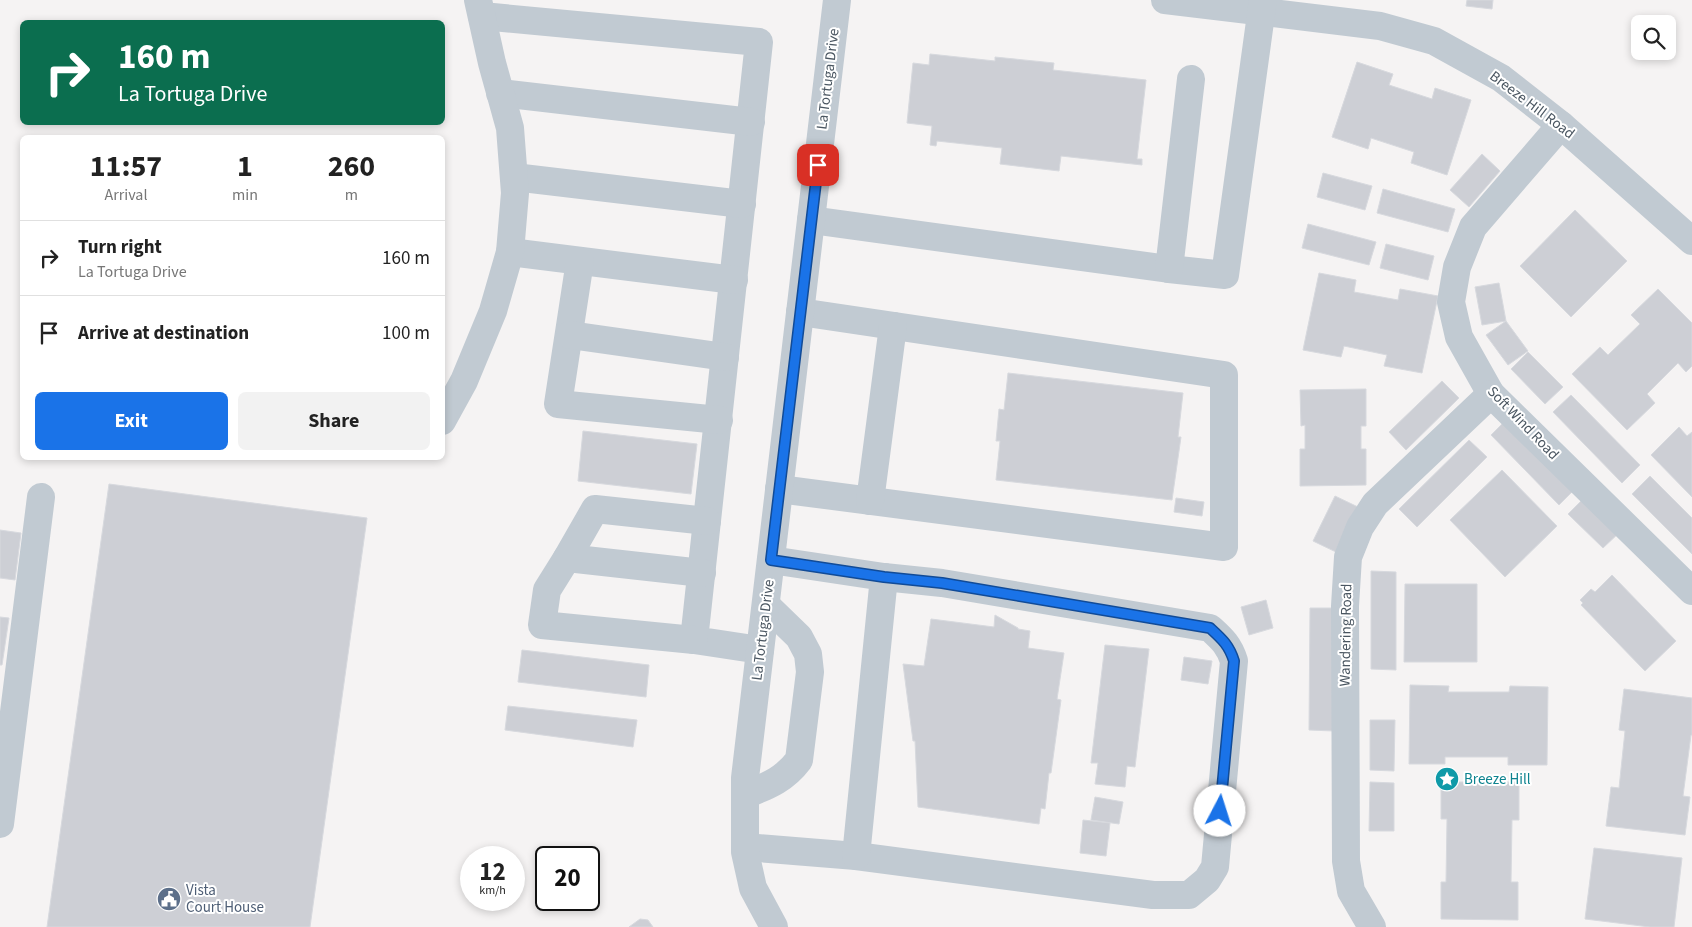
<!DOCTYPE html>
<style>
:root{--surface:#fff;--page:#f2f2f2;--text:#222;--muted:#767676;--line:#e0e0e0;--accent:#1a73e8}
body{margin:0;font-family:"Source Sans 3",sans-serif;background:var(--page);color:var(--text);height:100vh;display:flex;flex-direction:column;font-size:19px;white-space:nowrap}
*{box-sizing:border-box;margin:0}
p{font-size:16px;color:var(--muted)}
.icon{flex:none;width:28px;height:28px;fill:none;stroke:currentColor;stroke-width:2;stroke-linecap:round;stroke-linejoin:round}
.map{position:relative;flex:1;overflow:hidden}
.details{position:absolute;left:20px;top:135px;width:425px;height:325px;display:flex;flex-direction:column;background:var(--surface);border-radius:8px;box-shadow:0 2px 8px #0003}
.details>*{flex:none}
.hud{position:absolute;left:20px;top:20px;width:425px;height:105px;border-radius:8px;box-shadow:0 2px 8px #0003;background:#0b6e4f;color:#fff;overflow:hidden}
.tools{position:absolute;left:1631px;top:15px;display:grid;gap:10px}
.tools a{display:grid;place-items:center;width:45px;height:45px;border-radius:8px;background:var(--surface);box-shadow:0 2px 8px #0003;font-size:25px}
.speed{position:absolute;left:460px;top:846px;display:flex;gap:10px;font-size:25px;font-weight:700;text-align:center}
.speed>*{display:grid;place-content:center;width:65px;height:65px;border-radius:50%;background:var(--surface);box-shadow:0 2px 8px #0003;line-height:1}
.speed small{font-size:12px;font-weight:400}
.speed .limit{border:2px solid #111;border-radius:8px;background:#fff;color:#111}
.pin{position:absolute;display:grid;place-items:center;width:42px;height:42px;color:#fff;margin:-21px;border-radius:10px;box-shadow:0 2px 8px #0006}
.me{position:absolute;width:55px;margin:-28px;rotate:5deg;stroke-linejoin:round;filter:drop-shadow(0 0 4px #0008)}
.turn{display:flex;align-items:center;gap:18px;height:105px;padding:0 15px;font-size:22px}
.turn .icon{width:65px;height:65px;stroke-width:2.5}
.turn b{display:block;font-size:35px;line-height:42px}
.eta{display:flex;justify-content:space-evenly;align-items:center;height:85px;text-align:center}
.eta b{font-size:30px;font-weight:700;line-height:35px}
.button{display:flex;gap:10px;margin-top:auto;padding:10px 15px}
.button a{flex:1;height:58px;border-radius:8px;background:var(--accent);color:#fff;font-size:20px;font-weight:700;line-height:58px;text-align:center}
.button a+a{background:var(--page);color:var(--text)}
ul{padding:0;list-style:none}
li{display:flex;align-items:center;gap:15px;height:75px;padding:0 15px;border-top:1px solid var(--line)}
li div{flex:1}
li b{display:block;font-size:19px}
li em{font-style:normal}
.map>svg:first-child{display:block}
.building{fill:#cdcfd5;stroke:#d7d9de}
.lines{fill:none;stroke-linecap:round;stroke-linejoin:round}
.minor{stroke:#c1cad2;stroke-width:28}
.route-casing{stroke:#114b97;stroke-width:12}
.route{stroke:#1a73e8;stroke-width:9}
.labels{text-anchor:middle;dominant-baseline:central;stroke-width:4;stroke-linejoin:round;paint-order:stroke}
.street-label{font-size:15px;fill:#4a5661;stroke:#fff}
.culture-label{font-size:15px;fill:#0d838f;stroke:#fff;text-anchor:start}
.service-label{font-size:15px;fill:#4e5e75;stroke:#fff;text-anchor:start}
</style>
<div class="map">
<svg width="1692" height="927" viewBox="0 0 1692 927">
<rect width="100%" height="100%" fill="#f5f3f3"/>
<g class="building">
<path d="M1467,0H1493L1492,9L1466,6Z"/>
<path d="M930,54L995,61V57L1054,63L1053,70L1146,80L1137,159H1142V165L1061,156L1059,171L1000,164L1002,148L937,141L936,146L930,145L932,126L907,123L913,63L929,65Z"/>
<path d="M1357,62L1393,74L1389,85L1432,99L1435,88L1471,100L1447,175L1411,163L1414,152L1371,138L1368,149L1332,137Z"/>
<path d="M1482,154L1500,171L1469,207L1450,190Z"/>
<path d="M1323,173L1372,186L1365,210L1317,197Z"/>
<path d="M1383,189L1455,209L1448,232L1377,213Z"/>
<path d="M1575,210L1627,261L1571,317L1520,266Z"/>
<path d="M1308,224L1376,242L1369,265L1302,248Z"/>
<path d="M1386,244L1434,256L1428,280L1380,268Z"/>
<path d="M1319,273L1356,280L1354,292L1398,300L1400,289L1438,296L1422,373L1384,366L1387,355L1344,346L1341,357L1303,350Z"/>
<path d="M1499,283L1506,321L1482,325L1475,287Z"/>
<path d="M1658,289L1692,323V366L1686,372L1678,363L1647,394L1655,403L1627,430L1572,374L1600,347L1608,355L1640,324L1631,315Z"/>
<path d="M1506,321L1528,351L1508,365L1486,335Z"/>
<path d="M1528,352L1563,387L1545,404L1511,369Z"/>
<path d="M1008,373L1183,393L1178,437H1181L1172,500L996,480L1000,441H996L999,409L1004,410Z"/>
<path d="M1442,381L1459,398L1406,450L1389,432Z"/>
<path d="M1366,389V426H1361V449H1366V485L1300,486V449H1305V425L1301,426L1300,390Z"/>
<path d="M1571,395L1640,465L1622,483L1553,412Z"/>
<path d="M1509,417L1577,487L1559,505L1491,435Z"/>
<path d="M1679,427L1687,436L1692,432V497L1651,455Z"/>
<path d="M583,431L697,444L691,494L578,481Z"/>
<path d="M1469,440L1487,457L1417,527L1399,509Z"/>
<path d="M1502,470L1557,526L1505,577L1450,520Z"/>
<path d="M1650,476L1692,518V554L1632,494Z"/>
<path d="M109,484L367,518L310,927H47Z"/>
<path d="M1335,496L1358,507L1336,552L1313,541Z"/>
<path d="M1586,496L1621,531L1603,548L1568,514Z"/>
<path d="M1176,498L1204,502L1202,516L1174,512Z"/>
<path d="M0,530L21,533L15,580L0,578Z"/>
<path d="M1371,571L1396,572V670L1371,669Z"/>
<path d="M1612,575L1676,641L1645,671L1581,605L1583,603L1580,600L1591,589L1595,592Z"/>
<path d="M1405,584H1477V662H1404Z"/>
<path d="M1266,600L1273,628L1249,635L1241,607Z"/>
<path d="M1310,608H1335L1334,731L1309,730Z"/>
<path d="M995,615L1018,628V629L1030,631L1028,648L1064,653L1057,699L1061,700L1051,773H1049L1045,809L1041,808L1039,824L918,807L915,741H913L903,664L924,666L931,619L994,627Z"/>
<path d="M0,617L9,618L2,665H0Z"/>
<path d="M1105,645L1149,649L1135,767L1127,766L1125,787L1095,784L1098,763H1091Z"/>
<path d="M522,650L649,665L646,697L518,682Z"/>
<path d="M1184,657L1212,661L1208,684L1181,680Z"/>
<path d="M1410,685L1449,686L1448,692H1509L1510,686L1548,687L1547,765H1508V757H1445V764H1409Z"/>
<path d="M1624,689L1692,698V735H1691L1683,796L1690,797L1685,835L1606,826L1611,787L1619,788L1625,731L1619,730Z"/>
<path d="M508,706L637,720L633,747L505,730Z"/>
<path d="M1370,720H1395L1394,771L1370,770Z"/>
<path d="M1370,782L1394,783V831H1369Z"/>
<path d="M1441,782H1519V820H1512L1511,882H1518V920L1441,919V882H1446L1447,819H1441Z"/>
<path d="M1095,797L1123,802L1119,824L1091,820Z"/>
<path d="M1083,820L1110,823L1106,856L1080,853Z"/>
<path d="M1594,848L1682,858L1674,927H1650L1585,919Z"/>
<path d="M640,919L648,920L653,927H629Z"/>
</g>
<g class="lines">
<g class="minor">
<path d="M1165,0L1380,26L1434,41L1501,78L1561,125L1692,241"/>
<path d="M482,16L759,42L694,640L760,650"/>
<path d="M500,93L751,122"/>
<path d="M1561,125L1473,227L1457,267L1451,302L1459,337L1491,394L1692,591"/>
<path d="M514,177L742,204"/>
<path d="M811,220L1169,269L1225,275L1263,0"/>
<path d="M510,252L734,280"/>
<path d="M580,261L558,404L719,420"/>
<path d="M1169,269L1191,79"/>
<path d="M570,335L725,357"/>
<path d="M442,421L464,381L493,311L510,252L515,193L510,128L492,63L478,0"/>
<path d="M779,489L1224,547V375L800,312"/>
<path d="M870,501L893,326"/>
<path d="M567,558L702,573"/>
<path d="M694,640L542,625L547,590L567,558L595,509L707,521"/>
<path d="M745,795C767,786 784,780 799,760L810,672L808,654L799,637L766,605"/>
<path d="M0,824L41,497"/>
<path d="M745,847L856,856L1153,895H1189L1207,880L1215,867L1234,661C1229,645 1222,639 1210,628L942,583L884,577L771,560"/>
<path d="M856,856L884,577"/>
<path d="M774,927L753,888L745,852V778L837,0"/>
<path d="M1372,927L1351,891L1346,861L1345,606L1348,557L1360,527L1375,504L1491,394"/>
</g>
</g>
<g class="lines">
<g class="route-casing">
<path id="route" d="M818,165L771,560L884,577L942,583L1210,628C1222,639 1229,645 1234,661L1220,811"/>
</g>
<use href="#route" class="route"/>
</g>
<defs>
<g id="sight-disc" transform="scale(1.25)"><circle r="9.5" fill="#0f9aa8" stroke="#fff"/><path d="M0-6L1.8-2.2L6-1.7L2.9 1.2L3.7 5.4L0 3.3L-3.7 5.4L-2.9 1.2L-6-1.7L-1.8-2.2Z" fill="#fff"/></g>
<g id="civic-disc" transform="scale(1.25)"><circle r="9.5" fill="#5c6f8a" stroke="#fff"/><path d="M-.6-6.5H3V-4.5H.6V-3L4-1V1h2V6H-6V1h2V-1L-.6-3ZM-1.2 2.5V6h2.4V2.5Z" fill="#fff"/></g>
</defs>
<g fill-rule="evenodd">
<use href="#sight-disc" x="1447" y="779"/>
<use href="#civic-disc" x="169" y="899"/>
</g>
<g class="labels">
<g class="street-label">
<text transform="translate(828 79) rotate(-83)">La Tortuga Drive</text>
<text transform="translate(1532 105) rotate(37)">Breeze Hill Road</text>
<text transform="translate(1523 423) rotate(46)">Soft Wind Road</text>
<text transform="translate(763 630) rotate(-83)">La Tortuga Drive</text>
<text transform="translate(1346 635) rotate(-89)">Wandering Road</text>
</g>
<g class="culture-label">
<text x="1464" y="779">Breeze Hill</text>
</g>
<g class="service-label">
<text x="186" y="890">Vista<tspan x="186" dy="17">Court House</tspan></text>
</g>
</g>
</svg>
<div class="tools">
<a><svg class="icon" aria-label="search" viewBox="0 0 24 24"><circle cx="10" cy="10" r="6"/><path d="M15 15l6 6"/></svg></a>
</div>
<div class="speed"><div>12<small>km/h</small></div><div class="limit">20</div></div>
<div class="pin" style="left:818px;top:165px;background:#d93025"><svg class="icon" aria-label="arrive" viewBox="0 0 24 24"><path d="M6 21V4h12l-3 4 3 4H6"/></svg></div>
<svg class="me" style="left:1220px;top:811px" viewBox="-20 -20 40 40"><circle r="19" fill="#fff"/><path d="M0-13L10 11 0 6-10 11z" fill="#1a73e8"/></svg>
<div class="hud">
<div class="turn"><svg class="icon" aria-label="right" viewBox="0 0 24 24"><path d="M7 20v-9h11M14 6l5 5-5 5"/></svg><div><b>160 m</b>La Tortuga Drive</div></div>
</div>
<section class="details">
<div class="eta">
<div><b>11:57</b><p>Arrival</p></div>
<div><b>1</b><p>min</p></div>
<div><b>260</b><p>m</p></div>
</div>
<ul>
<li><svg class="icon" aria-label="right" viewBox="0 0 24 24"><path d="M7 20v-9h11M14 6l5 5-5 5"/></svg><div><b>Turn right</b><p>La Tortuga Drive</p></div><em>160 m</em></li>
<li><svg class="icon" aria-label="arrive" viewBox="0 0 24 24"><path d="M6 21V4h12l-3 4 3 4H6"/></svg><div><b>Arrive at destination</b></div><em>100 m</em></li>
</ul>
<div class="button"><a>Exit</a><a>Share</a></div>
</section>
</div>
